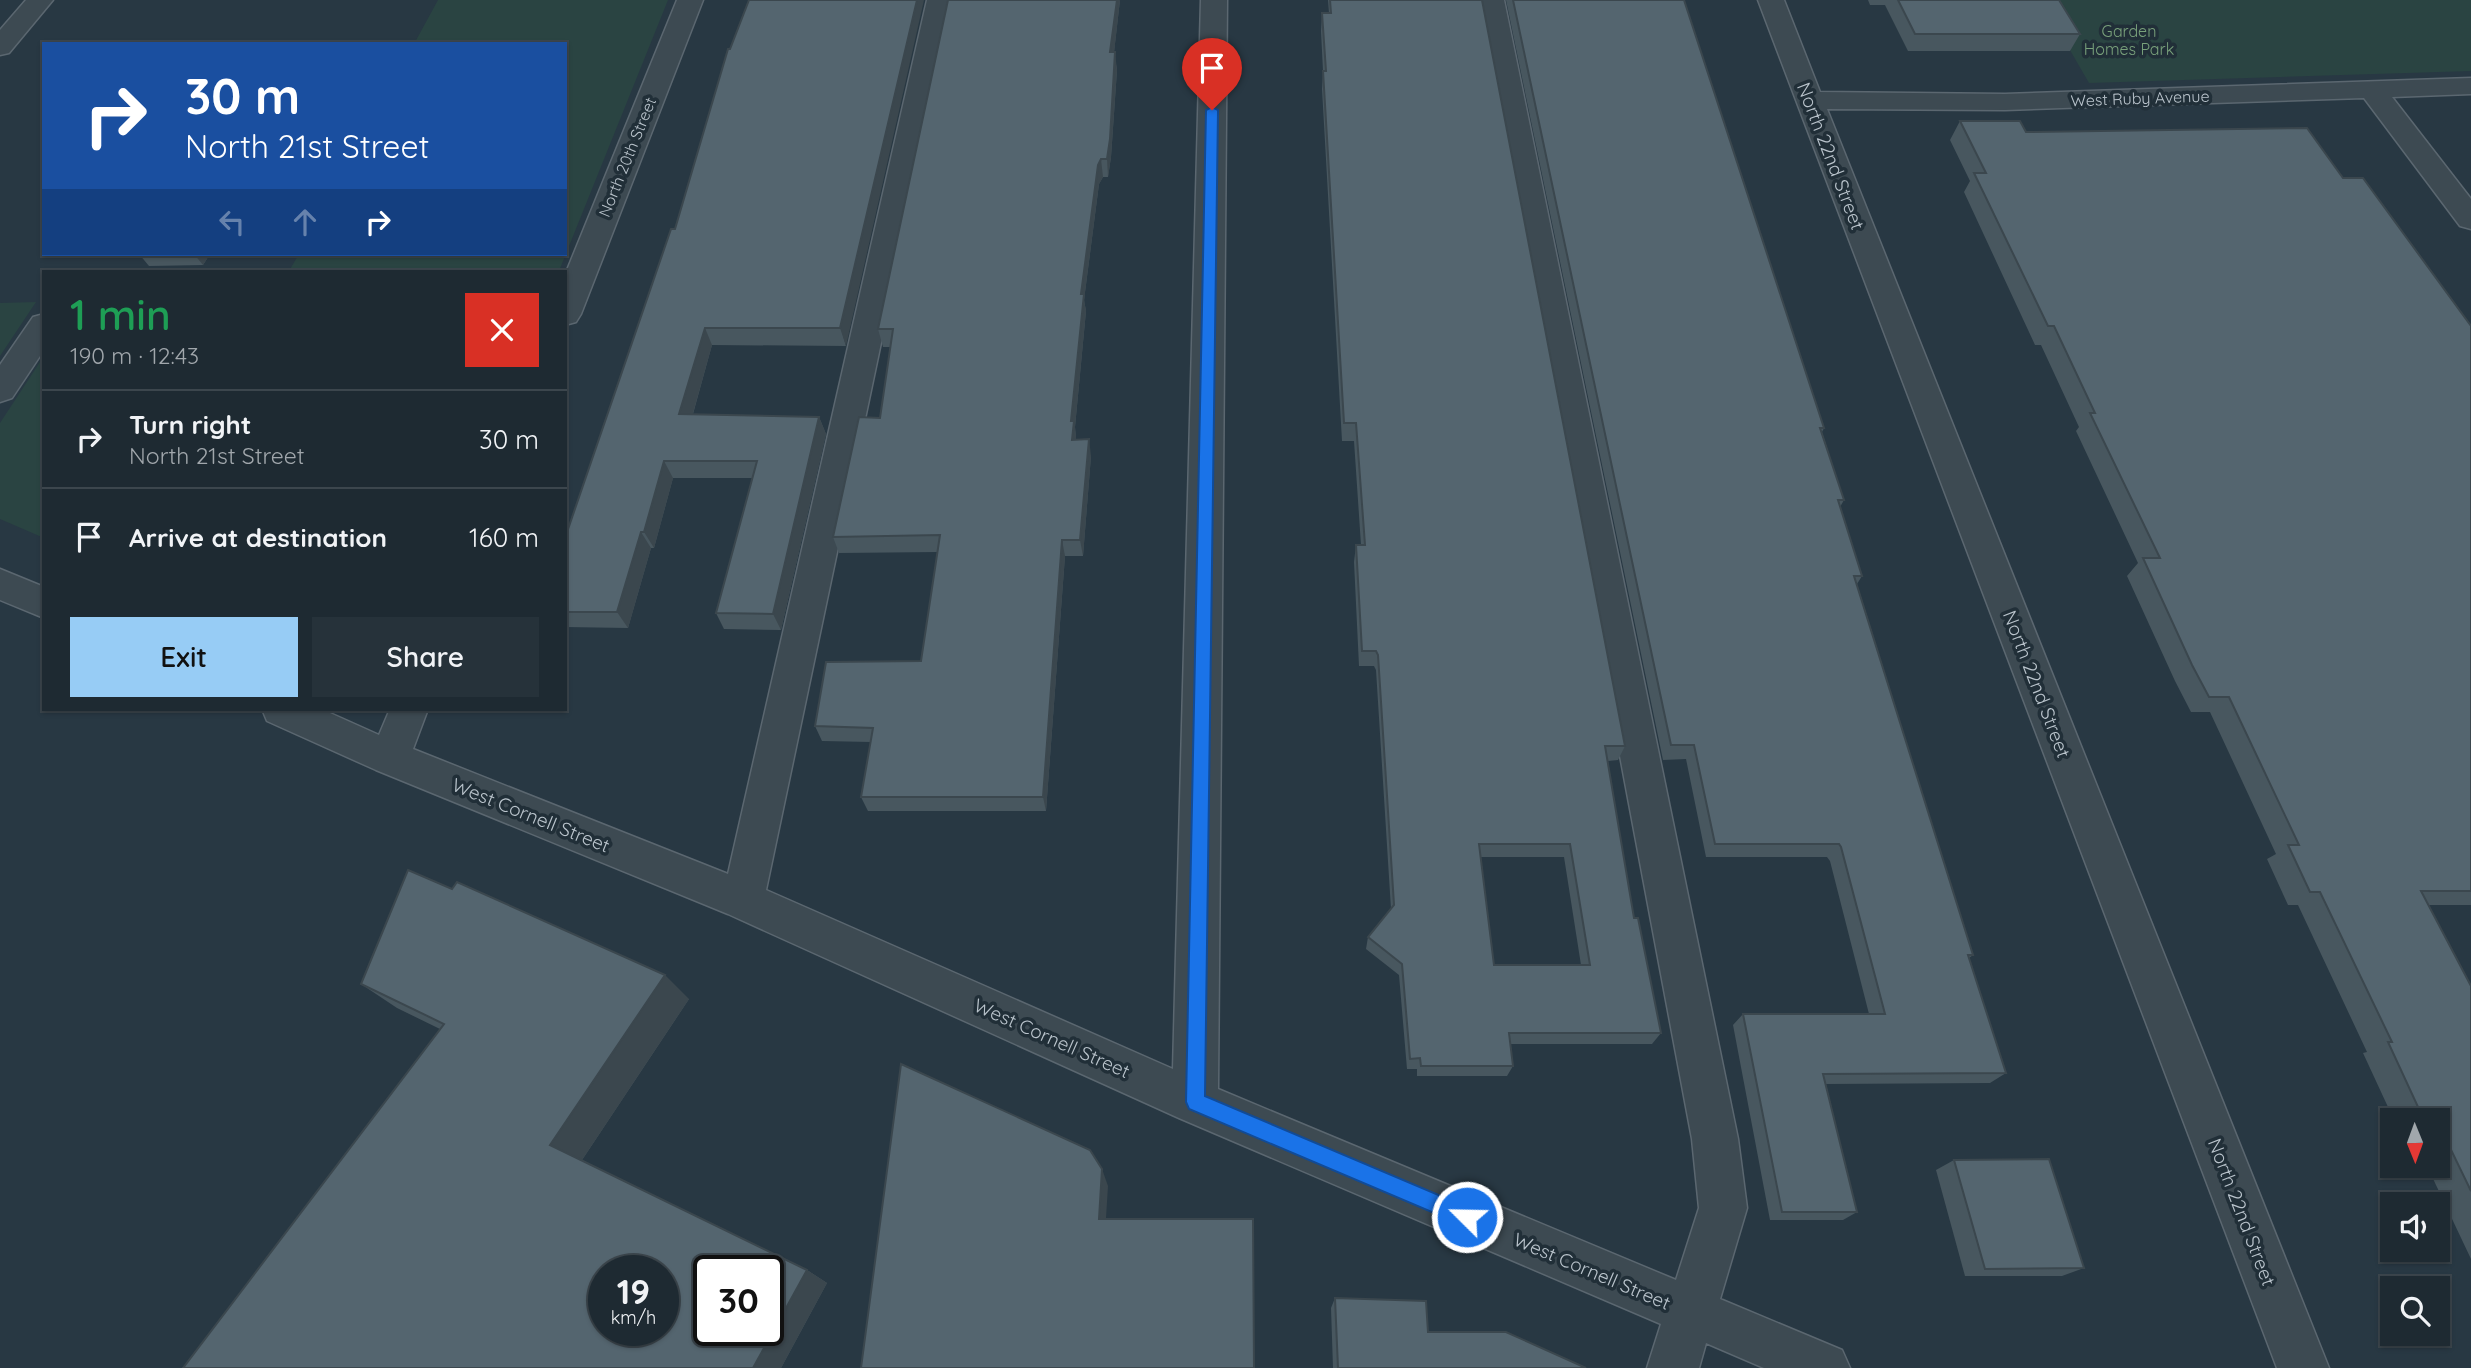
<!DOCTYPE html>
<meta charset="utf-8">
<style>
:root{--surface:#1e2a32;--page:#26323a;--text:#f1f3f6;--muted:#a1a7ac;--line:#3c464d;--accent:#97ccf5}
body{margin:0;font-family:Quicksand,sans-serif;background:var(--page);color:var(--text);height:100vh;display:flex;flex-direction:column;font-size:26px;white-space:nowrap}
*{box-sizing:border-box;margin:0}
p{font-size:23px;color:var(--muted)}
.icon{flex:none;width:38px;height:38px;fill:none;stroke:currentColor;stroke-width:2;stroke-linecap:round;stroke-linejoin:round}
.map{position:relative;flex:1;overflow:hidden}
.drawer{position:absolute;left:42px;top:270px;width:525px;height:441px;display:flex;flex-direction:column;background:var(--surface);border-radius:0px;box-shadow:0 2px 5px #0004,0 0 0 2px var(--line)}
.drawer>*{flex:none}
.top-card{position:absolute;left:42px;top:42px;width:525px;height:214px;border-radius:0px;box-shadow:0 2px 5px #0004,0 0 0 2px var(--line);background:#1a4fa0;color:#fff;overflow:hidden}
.needle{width:46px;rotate:179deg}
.fabs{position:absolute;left:2380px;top:1108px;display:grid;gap:14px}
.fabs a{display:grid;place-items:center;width:70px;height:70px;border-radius:0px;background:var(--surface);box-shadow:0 2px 5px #0004,0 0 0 2px var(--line);font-size:35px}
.speed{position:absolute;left:588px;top:1255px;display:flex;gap:14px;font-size:35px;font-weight:700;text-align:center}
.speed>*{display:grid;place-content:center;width:91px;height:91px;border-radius:50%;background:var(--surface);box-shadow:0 2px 5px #0004,0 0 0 2px var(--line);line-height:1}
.speed small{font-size:18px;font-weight:400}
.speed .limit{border:4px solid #111;border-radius:10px;background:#fff;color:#111}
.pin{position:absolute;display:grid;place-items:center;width:60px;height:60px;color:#fff;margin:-72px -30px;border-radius:50% 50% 50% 0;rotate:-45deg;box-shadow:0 0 7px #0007}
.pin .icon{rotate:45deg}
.me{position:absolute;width:77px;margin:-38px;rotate:293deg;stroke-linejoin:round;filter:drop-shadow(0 0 5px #0008)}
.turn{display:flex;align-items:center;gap:24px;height:147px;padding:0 28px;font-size:32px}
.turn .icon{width:91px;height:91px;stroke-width:2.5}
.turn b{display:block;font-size:49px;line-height:60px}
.lanes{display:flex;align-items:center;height:66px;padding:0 28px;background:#0003;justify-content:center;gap:35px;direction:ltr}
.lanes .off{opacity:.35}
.round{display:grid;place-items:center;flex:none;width:74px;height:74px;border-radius:0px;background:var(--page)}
.headline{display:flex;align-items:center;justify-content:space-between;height:119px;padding:0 28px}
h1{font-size:42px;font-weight:600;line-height:52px;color:#1e9e55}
.button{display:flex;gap:14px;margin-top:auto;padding:14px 28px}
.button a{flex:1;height:80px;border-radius:0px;background:var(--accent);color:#111;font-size:28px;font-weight:600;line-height:80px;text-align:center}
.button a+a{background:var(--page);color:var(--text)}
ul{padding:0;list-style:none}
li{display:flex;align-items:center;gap:21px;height:98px;padding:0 28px;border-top:2px solid var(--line)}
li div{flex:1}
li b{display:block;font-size:26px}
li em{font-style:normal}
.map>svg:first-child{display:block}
.green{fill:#2a4442}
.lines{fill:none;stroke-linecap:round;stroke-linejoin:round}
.minor-casing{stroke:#5b6770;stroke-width:3}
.minor{fill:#3d4a52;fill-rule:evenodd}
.wall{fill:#48575f;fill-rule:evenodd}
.shaded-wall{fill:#3b474e}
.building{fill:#54656f;stroke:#3b474e;stroke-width:2;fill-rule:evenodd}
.route{fill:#1a73e8;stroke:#114b97;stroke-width:2}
.labels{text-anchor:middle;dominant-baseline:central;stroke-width:7;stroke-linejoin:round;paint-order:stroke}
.far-park-label{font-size:16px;fill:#79a17b;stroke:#212f38}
.far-street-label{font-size:16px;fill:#bac4cc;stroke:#212f38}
.street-label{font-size:19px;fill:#bac4cc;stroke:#212f38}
</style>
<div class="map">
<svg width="2471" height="1368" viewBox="0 0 2471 1368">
<rect width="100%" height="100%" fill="#283843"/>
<g class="green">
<path d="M438,0H668L559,271H289L299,254H565V44H414Z"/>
<path d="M2041,0H2471V71L2089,83Z"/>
<path d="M36,302L0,356V303Z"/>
<path d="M44,356V538L0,519V423Z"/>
</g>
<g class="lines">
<g class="minor-casing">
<g id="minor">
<path d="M26,0H53L9,53L0,55V30Z"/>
<path d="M677,0H703L581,314L576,322L565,325V275Z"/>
<path d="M927,0H953L766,890L1173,1069L1201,0H1227L1218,1089L1676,1280L1699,1208L1692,1139L1478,0H1504L1738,1139L1747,1208L1720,1299L1842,1350L1850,1368H1764L1706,1343L1699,1368H1647L1661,1324L1179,1118L728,914L376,770L267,721L262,709H321L379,735L390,709H428L413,749L728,874Z"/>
<path d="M1758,0H1784L1820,92L2005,94L2471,78V94L2392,97L2471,199V229L2460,226L2364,98L2005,110L1827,109L2329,1368H2277Z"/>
<path d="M44,314V350L12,398L0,402V365L33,317Z"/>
<path d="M0,569L44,587V618L0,600Z"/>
</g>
</g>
<use href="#minor" class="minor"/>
</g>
<g class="wall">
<path d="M749,0L846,346L712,345L693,414L819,417L826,434L781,630L724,629L716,613L752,478H673L654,548H651L628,628L565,627V538L675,229L730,49Z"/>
<path d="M1120,0L1114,52L1117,70L1111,157L1108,177H1103L1099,184L1084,300L1086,311L1075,427L1076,439L1091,456L1083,556H1065L1046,811H868L861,797L871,742L822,741L815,726L921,661L938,552L839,553L833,537L880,418L891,347H883L878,329Z"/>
<path d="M1328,0H1482L1625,746L1618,760L1608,761L1634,918L1661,1033L1652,1044H1510L1513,1066L1507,1076H1417V1069H1407L1399,975L1366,949L1368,937L1391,909L1376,670L1374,666H1359L1354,562L1356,545H1361L1354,441H1342L1322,89L1323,71L1321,31L1322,13H1329ZM1481,857H1564L1581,965H1494Z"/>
<path d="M1506,0H1684L1824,428L1822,432L1844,500L1840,507L1862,576L1857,584L1973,955L1969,958L2006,1073L1990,1083L1826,1084L1857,1212L1843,1220H1770L1733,1025L1743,1014H1869L1830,861L1827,857H1706L1686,759L1663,760Z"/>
<path d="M1868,0H2059L2080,34L2070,51H1908L1885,5H1870Z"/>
<path d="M1960,121L2026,132L2343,178L2471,326V905H2428L2471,986V1259L2427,1166H2438V1120H2394L2363,1053L2367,1052L2298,905H2288L2267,859L2276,854L2210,712H2191L2175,681L2127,576L2138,563L2076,431L2079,427L2041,345H2035L1964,192L1970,181L1950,140Z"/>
<path d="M139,254H210L203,265L149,266Z"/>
<path d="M361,984L689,999L582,1160L807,1270L827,1283L781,1368H183L440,1029L397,1008Z"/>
<path d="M1954,1160L2084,1268L2062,1276H1965L1936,1170Z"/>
<path d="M1335,1298L1428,1332L1586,1368H1333L1331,1308Z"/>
</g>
<g class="shaded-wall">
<path d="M917,0H924L846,346L840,328Z"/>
<path d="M1117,0H1120L1112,71L1110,52Z"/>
<path d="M1115,52L1117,70L1111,157L1108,177L1107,159Z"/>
<path d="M1101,159L1103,177L1099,184L1084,300L1086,311L1075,427L1076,438L1074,457L1072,440L1071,421L1081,294L1098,165Z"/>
<path d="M194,254H210L203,265Z"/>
<path d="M705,328L712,345L688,431L679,414Z"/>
<path d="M819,417L826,434L781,630L773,614Z"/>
<path d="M1089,439L1091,456L1083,556L1080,540Z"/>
<path d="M664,461L673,478L654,548L644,532Z"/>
<path d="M641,532L651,548L628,628L617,612Z"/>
<path d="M1062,540L1065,556L1046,811L1043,797Z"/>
<path d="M665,975L689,999L580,1163L550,1145Z"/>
<path d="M1102,1169L1108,1186L1105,1234L1099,1219Z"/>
<path d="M807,1270L827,1283L781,1368H753Z"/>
</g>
<g class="building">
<path d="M749,0H917L840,328H705L679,414L819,417L773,614L716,613L757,461H664L644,532H641L617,612H565V538L671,229H675L728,49H730Z"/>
<path d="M948,0H1117L1110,52H1115L1110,139L1107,159H1101L1098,165L1081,294H1084L1071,421H1074L1072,440L1089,439L1080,540H1062L1043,797H861L873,728L815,726L826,662L921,661L940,535L833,537L859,417L880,418L893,329H878Z"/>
<path d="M1330,0H1482L1625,746H1605L1634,918H1638L1661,1033H1509L1513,1066H1421L1420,1058L1410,1059L1402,964L1368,937L1394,905L1378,655L1376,651H1362L1356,545H1365L1356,423H1344L1323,71H1326L1322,13H1331ZM1479,844H1570L1590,965H1494Z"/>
<path d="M1513,0H1684L1824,428H1820L1844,500H1838L1862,576H1854L1973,955H1968L2006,1073L1823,1074L1857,1212H1782L1743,1014H1885L1841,847L1839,844H1715L1694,745H1671Z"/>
<path d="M1898,0H2059L2080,34H1915Z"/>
<path d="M1960,121H2020L2026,132L2307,128L2343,178H2363L2471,326V891H2421L2471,986V1191L2439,1125H2438V1120H2424L2388,1042H2392L2320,892H2310L2288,845H2299L2229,697H2209L2192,665L2143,558H2160L2090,413H2095L2054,326H2048L1974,173H1986Z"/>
<path d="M408,870L452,889L457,882L665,975L550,1145L807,1270L753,1368H183L444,1024L361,984ZM604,1270H663V1330H604ZM709,1270H768V1330H709Z"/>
<path d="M901,1064L1090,1150L1102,1169L1099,1219H1253L1254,1368H861Z"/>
<path d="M2049,1159L2084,1268L1985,1269L1954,1160Z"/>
<path d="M1335,1298L1426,1301L1428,1332H1506L1586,1368H1338Z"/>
</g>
<path class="route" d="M1212,107L1218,110L1205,1096L1474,1210L1477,1217L1474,1225L1467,1227L1189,1109L1186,1102L1206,110Z"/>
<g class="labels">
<g class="far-park-label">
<text x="2129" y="31">Garden<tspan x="2129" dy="18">Homes Park</tspan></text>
</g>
<g class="far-street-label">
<text transform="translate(2140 98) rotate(-2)">West Ruby Avenue</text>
<text transform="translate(627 157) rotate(-68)">North 20th Street</text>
</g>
<g class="street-label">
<text transform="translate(1831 156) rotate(69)">North 22nd Street</text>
<text transform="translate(2037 684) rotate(69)">North 22nd Street</text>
<text transform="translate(531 815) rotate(22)">West Cornell Street</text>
<text transform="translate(1052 1038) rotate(24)">West Cornell Street</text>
<text transform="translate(2242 1212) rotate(69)">North 22nd Street</text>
<text transform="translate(1592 1271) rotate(23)">West Cornell Street</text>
</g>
</g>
</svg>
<div class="fabs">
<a><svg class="needle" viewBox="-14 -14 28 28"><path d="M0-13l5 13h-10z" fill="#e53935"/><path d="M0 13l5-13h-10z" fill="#a1a7ac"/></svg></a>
<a><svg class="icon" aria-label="sound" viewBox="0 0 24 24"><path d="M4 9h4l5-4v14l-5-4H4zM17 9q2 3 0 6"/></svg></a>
<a><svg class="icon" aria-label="search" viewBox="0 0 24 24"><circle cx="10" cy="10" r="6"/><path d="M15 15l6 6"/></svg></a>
</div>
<div class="speed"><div>19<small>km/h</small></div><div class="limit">30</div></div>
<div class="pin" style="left:1212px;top:110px;background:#d93025"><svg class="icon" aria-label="arrive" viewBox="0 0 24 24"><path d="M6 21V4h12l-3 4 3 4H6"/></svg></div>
<svg class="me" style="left:1467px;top:1217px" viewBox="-20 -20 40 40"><circle r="17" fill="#1a73e8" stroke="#fff" stroke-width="3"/><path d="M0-11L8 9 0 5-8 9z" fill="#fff"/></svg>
<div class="top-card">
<div class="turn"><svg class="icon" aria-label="right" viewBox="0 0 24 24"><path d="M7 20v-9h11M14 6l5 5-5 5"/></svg><div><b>30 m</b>North 21st Street</div></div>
<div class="lanes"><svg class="icon off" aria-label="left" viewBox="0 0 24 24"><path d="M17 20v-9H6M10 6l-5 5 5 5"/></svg><svg class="icon off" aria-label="ahead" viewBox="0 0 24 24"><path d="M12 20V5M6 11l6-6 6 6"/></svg><svg class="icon" aria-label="right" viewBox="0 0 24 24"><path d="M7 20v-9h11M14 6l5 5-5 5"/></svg></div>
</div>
<section class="drawer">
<div class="headline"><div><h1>1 min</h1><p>190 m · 12:43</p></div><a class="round" style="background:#d93025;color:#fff"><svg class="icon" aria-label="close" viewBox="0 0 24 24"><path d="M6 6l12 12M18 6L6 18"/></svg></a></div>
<ul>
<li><svg class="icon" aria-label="right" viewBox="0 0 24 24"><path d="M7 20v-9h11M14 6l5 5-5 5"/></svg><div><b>Turn right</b><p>North 21st Street</p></div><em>30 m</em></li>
<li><svg class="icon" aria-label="arrive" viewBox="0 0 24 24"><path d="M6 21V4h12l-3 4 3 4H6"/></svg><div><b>Arrive at destination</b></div><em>160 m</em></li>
</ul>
<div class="button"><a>Exit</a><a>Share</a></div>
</section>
</div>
